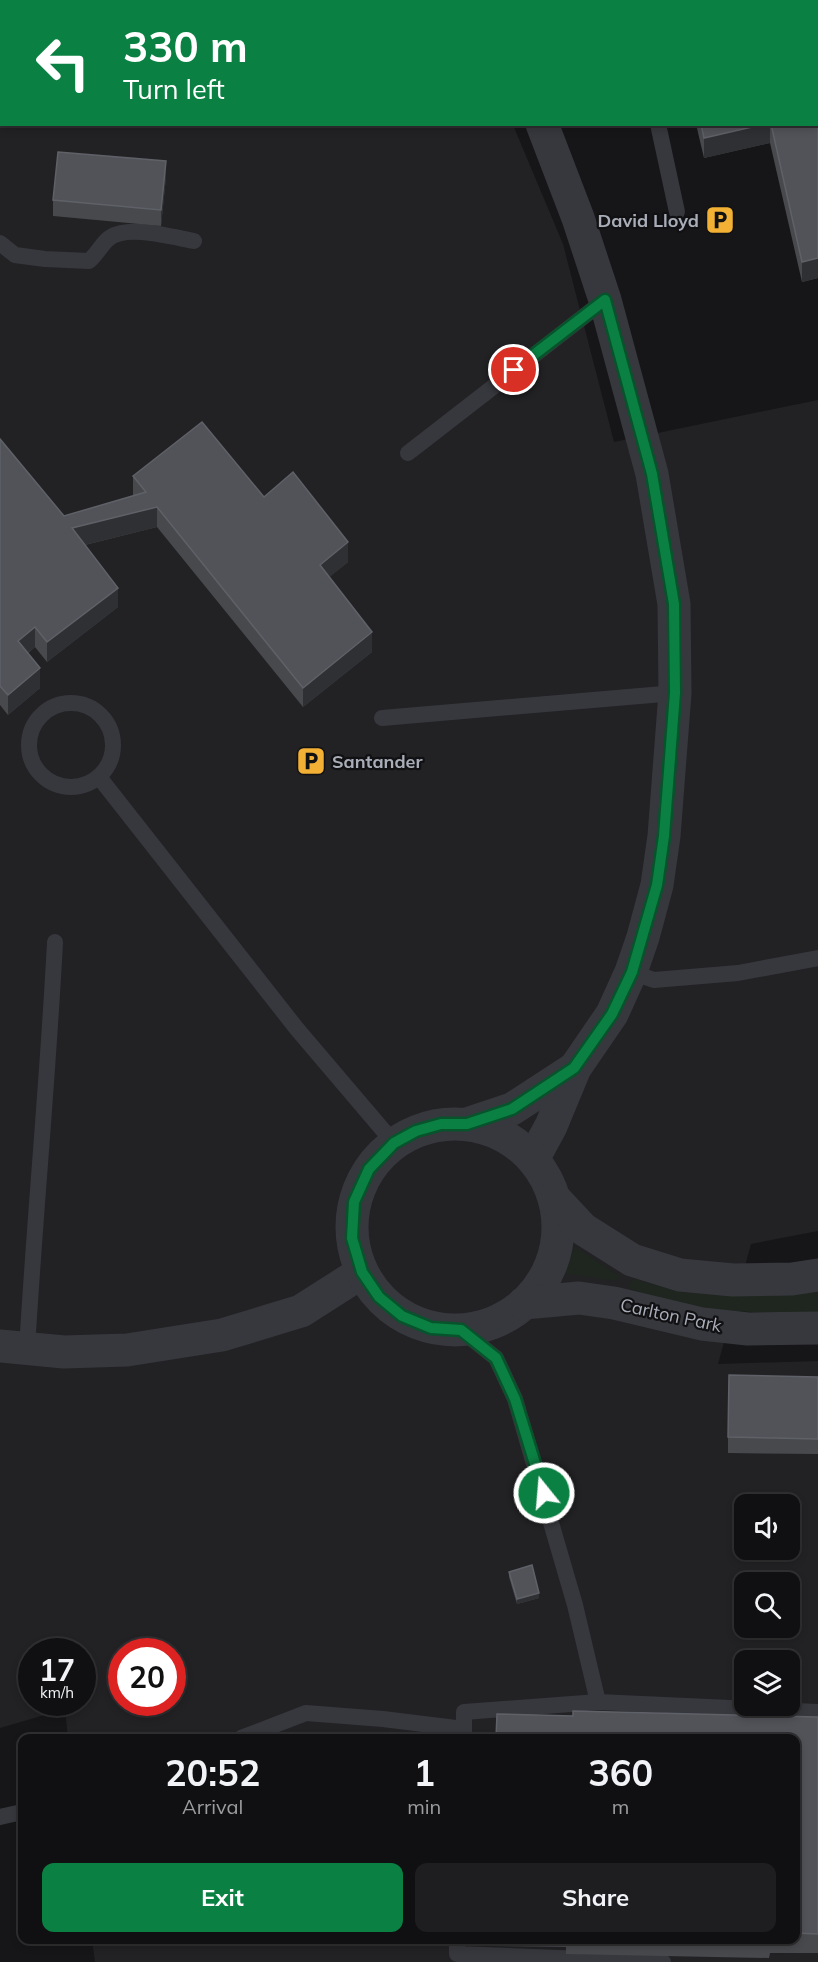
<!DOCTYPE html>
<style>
:root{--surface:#101012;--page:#1e1e20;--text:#f1f3f6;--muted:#9c9d9f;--line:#303032;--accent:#0b8043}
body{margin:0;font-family:Mulish,sans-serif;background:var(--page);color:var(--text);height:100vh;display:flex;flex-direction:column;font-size:22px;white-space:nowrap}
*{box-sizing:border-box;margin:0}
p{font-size:20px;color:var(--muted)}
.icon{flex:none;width:33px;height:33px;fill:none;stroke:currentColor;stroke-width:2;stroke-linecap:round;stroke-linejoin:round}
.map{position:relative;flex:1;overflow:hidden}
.panel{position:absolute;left:18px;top:1734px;width:782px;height:210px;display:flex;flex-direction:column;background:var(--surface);border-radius:12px;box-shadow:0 3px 9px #0003,0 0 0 2px var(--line)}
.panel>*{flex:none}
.hud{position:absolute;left:0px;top:0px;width:819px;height:126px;box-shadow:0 3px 9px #0003,0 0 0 2px var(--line);background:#0b8043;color:#fff;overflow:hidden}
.tools{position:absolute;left:734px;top:1494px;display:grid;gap:12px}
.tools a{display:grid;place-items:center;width:66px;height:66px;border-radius:12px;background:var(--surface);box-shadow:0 3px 9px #0003,0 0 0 2px var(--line);font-size:30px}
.speed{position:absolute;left:18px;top:1638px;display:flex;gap:12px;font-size:30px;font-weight:700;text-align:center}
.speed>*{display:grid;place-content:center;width:78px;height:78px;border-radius:50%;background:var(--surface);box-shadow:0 3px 9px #0003,0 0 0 2px var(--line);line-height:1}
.speed small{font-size:15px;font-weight:400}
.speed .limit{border:9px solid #d22;background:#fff;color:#111}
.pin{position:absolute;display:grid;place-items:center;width:51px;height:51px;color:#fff;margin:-26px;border:3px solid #fff;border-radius:50%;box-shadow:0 2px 6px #0007}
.me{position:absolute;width:66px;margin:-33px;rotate:343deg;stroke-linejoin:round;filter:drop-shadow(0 0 4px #0008)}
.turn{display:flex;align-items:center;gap:21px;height:126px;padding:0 24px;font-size:27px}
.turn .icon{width:78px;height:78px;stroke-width:2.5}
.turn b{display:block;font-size:42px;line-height:51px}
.eta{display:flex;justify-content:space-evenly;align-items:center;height:102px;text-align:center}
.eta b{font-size:36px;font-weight:700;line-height:42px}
.primary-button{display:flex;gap:12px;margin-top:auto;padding:12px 24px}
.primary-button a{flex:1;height:69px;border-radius:12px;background:var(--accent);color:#fff;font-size:24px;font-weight:700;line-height:69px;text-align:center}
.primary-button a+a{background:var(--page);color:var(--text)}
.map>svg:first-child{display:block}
.built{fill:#222225;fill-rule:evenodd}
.green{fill:#1e261f}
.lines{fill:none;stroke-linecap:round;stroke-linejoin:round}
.service{stroke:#37383d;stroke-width:16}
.minor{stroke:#37383d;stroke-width:33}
.tertiary{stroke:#37383d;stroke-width:33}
.wall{fill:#47494d}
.shaded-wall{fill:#2f3033}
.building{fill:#525359;stroke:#5f6168;stroke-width:1.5}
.route-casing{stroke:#07532c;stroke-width:15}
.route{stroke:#0b8043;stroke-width:10}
.labels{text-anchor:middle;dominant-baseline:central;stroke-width:4.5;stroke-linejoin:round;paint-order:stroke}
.poi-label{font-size:18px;font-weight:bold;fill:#a8adb8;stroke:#111113;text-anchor:end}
.street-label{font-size:18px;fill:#a8adb8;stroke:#111113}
</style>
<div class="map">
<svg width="818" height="1962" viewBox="0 0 818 1962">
<rect width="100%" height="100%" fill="#161618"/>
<path class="built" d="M0,0H458L459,1L2,2V124L513,125L563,244L614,442L818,400V1231L751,1244L718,1364L818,1361V1962H95L92,1940H795V1738H68L65,1709L0,1728ZM744,1504H789V1550H744ZM744,1582H789V1628H744ZM32,1652H82V1702H32ZM122,1652H172V1702H122ZM744,1660H789V1706H744Z"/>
<g class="green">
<path d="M575,1247L619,1276L616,1281L562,1273Z"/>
<path d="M633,1279L681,1292L761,1296L818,1292V1313C770,1313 710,1313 663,1300C651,1297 640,1292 628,1288Z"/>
</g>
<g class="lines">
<g class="service">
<path d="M572,0L576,2"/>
<path d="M631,0L632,2"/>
<path d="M597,2L605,0"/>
<path d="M658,124L677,212"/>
<path d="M0,243L15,255L45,259L89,261C96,255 100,247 107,240C124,223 172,237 194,241"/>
<path d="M408,453L605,300"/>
<circle cx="71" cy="745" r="42"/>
<path d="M382,718L675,693"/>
<path d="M99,777L297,1029L394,1143"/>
<path d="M631,972L654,980L738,973L818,958"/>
<path d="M461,1330L496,1358L515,1399L575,1605L598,1702"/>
<path d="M27,1349C35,1213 48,1078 55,942"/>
<path d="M241,1738L306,1713L383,1719L464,1729"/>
<path d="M464,1738V1712L598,1702L818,1712"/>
<path d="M0,1817L22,1812"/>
<path d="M457,1940V1954L663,1962"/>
</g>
<g class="minor">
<path d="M490,0V2"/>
<path d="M154,2L156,0"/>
<path d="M0,62H2"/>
<path d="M467,1124L512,1109L575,1068"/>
<path d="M533,1159L551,1126L575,1068L612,1014L631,972L643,937L657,885L664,836L675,693L674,604L652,474L605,300L578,218L542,124"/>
<path d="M0,1346L64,1352L127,1350L222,1335L301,1311L362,1272"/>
</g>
<g class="tertiary">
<circle cx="455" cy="1227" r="103"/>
<path d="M554,1198L583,1229L632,1260L680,1275L733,1280L792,1279L818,1275"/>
<path d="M524,1303L579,1298L614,1303L702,1324L748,1329L818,1328"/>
</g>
</g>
<g class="wall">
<path d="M666,0H818V278L802,282L770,143L704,158L696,124H818V2H666Z"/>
<path d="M166,177L161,226L53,216V200Z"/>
<path d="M0,439L64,516L133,496V476L264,497L348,562L329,577L372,652L303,707L157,527L85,545L118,607L47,662L35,647L28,653L40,688L8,715L0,705Z"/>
<path d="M818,1377V1454L728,1453V1437Z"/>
<path d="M509,1572L539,1598L517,1604L509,1577Z"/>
<path d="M818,1717V1953H770L769,1958L566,1954V1947L492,1946V1940H795V1738Z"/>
</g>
<g class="shaded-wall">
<path d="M765,124H770V143L704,158V138Z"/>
<path d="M166,161V177L161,226V210Z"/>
<path d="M818,258V278L802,282V262Z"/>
<path d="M157,507V527L72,548V528Z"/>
<path d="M348,542V562L320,585V565Z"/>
<path d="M118,588V607L47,662V642Z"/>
<path d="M35,627V647L18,660V641Z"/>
<path d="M372,632V652L303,707V688Z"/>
<path d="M40,668V688L8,715V695Z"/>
<path d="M539,1593V1598L517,1604V1599Z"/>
</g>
<g class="building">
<path d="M670,0H818V258L802,262L771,124H818V2H670Z"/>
<path d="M701,124H765L704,138Z"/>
<path d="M58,152L166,161L161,210L53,200Z"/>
<path d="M202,422L264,497L293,472L348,542L320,565L372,632L303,688L157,507L72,528L118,588L47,642L35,627L18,641L40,668L8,695L0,686V439L64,516L146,492L133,476Z"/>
<path d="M729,1375L818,1377V1439L728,1437Z"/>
<path d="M532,1565L539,1593L517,1599L509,1572Z"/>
<path d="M573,1711L818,1717V1934L795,1933V1738H496L497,1714L573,1716Z"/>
</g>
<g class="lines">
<g class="route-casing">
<path id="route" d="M514,370L605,300L652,474L674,604L675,693L664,836L657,885L632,972L612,1014L574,1068L512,1109L467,1124H441L416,1131L394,1143L369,1169L354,1202L352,1238L362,1272L379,1297L402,1316L431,1328L461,1330L496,1358L515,1399L544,1493"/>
</g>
<use href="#route" class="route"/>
</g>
<defs>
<g id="parking-square" transform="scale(1.5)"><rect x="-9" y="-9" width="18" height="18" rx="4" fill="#f2b134" stroke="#111113"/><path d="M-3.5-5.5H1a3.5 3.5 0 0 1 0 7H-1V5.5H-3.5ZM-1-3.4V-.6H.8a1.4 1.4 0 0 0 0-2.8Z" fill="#111"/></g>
</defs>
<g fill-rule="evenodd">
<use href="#parking-square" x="720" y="220"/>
<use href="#parking-square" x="311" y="761"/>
</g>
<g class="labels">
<g class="poi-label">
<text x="699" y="220">David Lloyd</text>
<text x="332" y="761" text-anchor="start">Santander</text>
</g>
<g class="street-label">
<text transform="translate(671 1315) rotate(12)">Carlton Park</text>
</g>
</g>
</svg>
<div class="tools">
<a><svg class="icon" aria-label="sound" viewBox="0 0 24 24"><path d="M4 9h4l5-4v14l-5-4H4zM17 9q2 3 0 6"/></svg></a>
<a><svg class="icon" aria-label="search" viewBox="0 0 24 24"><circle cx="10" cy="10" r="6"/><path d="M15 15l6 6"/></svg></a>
<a><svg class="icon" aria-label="layers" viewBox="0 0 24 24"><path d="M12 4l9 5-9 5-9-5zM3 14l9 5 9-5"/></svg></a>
</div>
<div class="speed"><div>17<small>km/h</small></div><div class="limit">20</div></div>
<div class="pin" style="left:514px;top:370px;background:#d93025"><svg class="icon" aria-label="arrive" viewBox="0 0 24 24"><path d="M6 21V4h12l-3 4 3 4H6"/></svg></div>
<svg class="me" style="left:544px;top:1493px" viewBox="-20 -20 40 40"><circle r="17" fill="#0b8043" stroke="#fff" stroke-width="3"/><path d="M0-11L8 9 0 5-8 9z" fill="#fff"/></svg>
<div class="hud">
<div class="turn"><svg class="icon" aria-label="left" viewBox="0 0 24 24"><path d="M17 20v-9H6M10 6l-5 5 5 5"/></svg><div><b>330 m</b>Turn left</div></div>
</div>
<section class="panel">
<div class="eta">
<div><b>20:52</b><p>Arrival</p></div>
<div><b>1</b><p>min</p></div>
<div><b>360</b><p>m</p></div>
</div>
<div class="primary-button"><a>Exit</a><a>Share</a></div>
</section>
</div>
